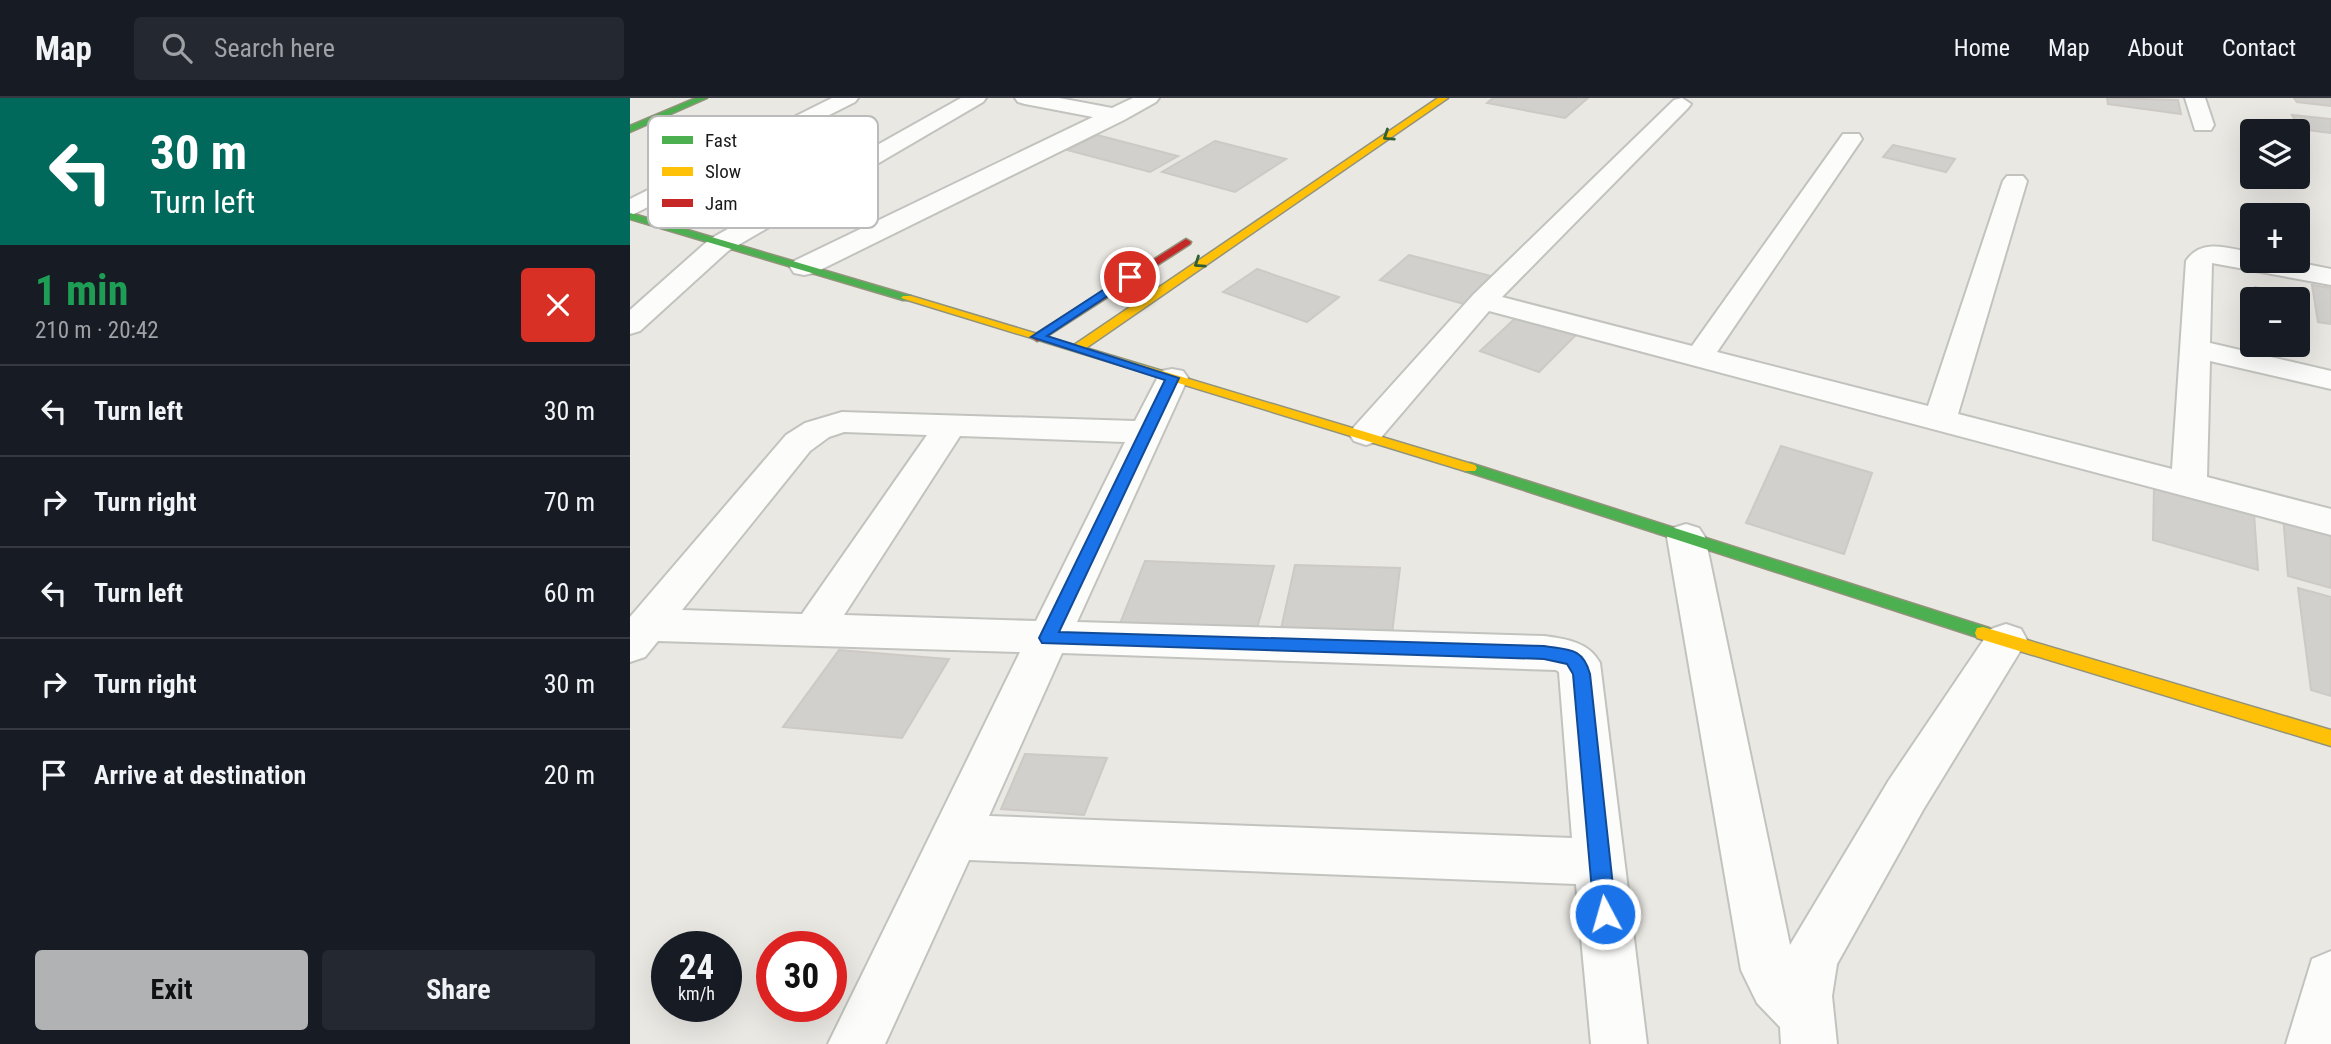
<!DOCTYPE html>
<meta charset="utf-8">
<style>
:root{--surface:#171b24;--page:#242831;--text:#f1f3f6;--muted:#9ea1a6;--line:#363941;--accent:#b1b2b3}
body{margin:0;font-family:"Roboto Condensed",sans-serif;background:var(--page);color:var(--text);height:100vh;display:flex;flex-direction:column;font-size:26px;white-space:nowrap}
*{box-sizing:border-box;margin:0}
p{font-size:23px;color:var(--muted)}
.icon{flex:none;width:38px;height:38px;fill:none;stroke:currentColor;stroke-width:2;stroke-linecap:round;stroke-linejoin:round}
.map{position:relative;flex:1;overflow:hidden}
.sheet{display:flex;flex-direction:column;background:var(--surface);width:630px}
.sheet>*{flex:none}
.banner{background:#00695c;color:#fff;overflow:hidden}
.fabs{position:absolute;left:1610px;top:21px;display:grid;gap:14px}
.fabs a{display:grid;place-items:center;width:70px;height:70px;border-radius:7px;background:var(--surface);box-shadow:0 7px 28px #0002;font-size:35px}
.speed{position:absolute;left:21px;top:833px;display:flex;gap:14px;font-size:35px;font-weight:700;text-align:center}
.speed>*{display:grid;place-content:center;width:91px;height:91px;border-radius:50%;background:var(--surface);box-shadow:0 7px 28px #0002;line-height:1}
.speed small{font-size:18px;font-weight:400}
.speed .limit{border:10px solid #d22;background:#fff;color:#111}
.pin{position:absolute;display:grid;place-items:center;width:60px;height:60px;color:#fff;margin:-30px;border:4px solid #fff;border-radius:50%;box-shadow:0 2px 7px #0007}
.me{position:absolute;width:77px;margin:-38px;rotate:354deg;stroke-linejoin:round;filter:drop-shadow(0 0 5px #0008)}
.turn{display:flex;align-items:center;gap:24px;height:147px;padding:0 35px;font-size:32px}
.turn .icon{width:91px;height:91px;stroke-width:2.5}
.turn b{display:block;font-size:49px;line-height:60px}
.round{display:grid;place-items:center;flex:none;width:74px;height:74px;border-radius:7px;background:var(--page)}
.headline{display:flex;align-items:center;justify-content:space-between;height:119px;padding:0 35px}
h1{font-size:42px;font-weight:700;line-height:52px;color:#1e9e55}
.action{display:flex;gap:14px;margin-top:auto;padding:14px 35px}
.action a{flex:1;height:80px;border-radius:7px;background:var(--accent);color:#111;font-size:28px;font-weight:700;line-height:80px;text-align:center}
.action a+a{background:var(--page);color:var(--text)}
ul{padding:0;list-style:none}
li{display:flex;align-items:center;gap:21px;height:91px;padding:0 35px;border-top:2px solid var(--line)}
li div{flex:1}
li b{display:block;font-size:26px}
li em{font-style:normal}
header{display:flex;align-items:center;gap:42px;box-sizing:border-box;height:98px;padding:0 35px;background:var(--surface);border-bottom:2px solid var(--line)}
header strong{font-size:33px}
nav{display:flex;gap:38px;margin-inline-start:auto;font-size:24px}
.search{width:490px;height:63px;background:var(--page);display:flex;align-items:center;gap:18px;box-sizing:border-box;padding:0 24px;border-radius:7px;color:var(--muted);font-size:26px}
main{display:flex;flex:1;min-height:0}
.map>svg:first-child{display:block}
.building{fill:#d2d0cc;stroke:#cdc9c4;stroke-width:2}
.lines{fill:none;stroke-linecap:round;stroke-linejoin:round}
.street-casing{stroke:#c2c2bf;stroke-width:4}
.fast-casing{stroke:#92937b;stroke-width:3}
.slow-casing{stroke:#92937b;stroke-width:3}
.jam-casing{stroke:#92937b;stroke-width:3}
.street{fill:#fcfcfb;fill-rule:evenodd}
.fast{fill:#4caf50;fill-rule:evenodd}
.slow{fill:#ffc107;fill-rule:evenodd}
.jam{fill:#c62828;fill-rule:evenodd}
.oneway{stroke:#315e33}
.route{fill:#1a73e8;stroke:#114b97;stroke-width:2}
.key{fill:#fff;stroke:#bbb;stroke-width:2}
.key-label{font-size:19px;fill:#1b1b1b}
</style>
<header>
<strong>Map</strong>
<div class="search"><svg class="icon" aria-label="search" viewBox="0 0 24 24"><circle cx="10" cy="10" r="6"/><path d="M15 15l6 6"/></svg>Search here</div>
<nav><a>Home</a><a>Map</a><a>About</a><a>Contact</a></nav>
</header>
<main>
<section class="sheet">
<div class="banner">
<div class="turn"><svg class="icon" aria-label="left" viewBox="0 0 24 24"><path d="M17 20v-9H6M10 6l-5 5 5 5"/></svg><div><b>30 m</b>Turn left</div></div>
</div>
<div class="headline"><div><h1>1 min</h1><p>210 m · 20:42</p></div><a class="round" style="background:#d93025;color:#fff"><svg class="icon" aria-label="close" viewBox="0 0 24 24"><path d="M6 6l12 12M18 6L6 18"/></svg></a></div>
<ul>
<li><svg class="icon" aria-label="left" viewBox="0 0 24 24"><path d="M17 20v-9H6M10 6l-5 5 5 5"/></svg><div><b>Turn left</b></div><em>30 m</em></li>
<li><svg class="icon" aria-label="right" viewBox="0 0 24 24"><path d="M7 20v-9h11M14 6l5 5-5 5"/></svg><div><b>Turn right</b></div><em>70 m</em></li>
<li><svg class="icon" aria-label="left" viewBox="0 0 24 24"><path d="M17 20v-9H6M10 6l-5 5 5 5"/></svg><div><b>Turn left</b></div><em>60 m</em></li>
<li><svg class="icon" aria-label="right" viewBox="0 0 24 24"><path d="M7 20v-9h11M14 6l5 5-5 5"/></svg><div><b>Turn right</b></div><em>30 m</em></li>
<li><svg class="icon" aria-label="arrive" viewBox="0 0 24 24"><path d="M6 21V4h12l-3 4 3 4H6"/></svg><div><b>Arrive at destination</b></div><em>20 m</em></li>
</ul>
<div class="action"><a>Exit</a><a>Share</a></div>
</section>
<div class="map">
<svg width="1701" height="946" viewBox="0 0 1701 946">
<rect width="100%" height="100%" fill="#eae8e3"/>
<g class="building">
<path d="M863,0H958L935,20L857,5Z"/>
<path d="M1477,0L1548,2L1551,16L1478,6Z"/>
<path d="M1664,0H1701V8L1667,4Z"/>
<path d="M1662,17L1701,21V35L1670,31Z"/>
<path d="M467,37L548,58L520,74L437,52Z"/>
<path d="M585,43L656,61L605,94L532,74Z"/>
<path d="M1263,47L1325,61L1316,74L1253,59Z"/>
<path d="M779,157L861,178L834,206L750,182Z"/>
<path d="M627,171L709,199L677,224L593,194Z"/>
<path d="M1682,187L1701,190V226L1688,224Z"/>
<path d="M1625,189L1675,200L1677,219L1668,217V201H1626Z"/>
<path d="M891,215L949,234L909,274L850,253Z"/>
<path d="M1151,348L1242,375L1214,456L1116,425Z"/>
<path d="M1524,389L1624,416L1628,472L1523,442Z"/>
<path d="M1653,418L1701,431V490L1658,478Z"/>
<path d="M515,463L644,468L626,534L489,528Z"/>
<path d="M665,467L770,470L761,544L649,540Z"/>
<path d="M1668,490L1701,499V598L1681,592Z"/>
<path d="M209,552L319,561L272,640L153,629Z"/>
<path d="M395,656L477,660L454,717L371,711Z"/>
</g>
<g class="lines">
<g class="street-casing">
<g id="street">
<path d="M202,0H228L225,4L0,118V101Z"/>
<path d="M331,0H356L353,4L98,153L10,233L0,236V212L80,141Z"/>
<path d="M385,0H429L482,10L503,0H529L526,4L494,22L184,175L174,177L164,175L160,169L164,163L463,19L395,6L388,4Z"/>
<path d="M1052,0L1061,6L1058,10L872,199L1062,248L1213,36H1229L1232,41L1087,254L1298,308L1373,83L1377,78H1393L1397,83L1328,316L1542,371L1556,163C1571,140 1599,150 1622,155V163H1661L1701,171V187L1582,165L1580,245L1701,273V291L1580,263L1577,379L1701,411V437L859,213L748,343L736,347L724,343L719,336L724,329L843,197L1044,2Z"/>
<path d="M1555,0H1575L1584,27L1581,32H1565Z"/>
<path d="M542,271L553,273L558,280L447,524L914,538C936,541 959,544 970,565L1017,946H961L946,786L339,762L255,946H198L390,554L28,543L15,559L0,564V519L156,337L175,325L212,314L505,323L531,273ZM214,334L297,337L172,516L52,512L180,353L199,339ZM330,338L495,344L406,523L214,517ZM432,555L926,572L929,574L942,740L359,718Z"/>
<path d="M1056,426L1069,430L1075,439L1160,847L1259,682L1361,531L1376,526L1391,531L1397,542L1293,712L1207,866L1202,898L1207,946H1151L1150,929L1127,905L1111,872L1037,439L1043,430Z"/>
<path d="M1701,853V946H1656L1682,861Z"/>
</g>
</g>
<g class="fast-casing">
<g id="fast">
<path d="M66,0H77L0,34V28Z"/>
<path d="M0,115L281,198L283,200L281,202H273L0,121Z"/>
<path d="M840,365L1359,530L1361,535L1359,540L1353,541L835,373L833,370Z"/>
</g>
</g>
<g class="slow-casing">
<g id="slow">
<path d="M808,0H818L456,250L845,367L847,370L845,373H835L271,200L273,198H281L444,247Z"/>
<path d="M1353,529L1701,632V648L1347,540L1345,535L1347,530Z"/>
</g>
</g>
<g class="jam-casing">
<path id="jam" d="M556,141L561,144L560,146L411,242L407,243L401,239Z"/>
</g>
<use href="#street" class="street"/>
<use href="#fast" class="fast"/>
<use href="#slow" class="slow"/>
<use href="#jam" class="jam"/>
</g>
<defs><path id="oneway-chevron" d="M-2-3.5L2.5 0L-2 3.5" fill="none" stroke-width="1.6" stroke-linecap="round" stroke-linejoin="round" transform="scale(1.75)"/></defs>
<g class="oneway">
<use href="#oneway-chevron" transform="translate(758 38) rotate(146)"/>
<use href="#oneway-chevron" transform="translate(569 165) rotate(146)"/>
</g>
<path class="route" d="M496,177L506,179L417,238L549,280L429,534L914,548C938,552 953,549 960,576L986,816L983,823L975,826L968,823L964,816L943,576L937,566L914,561L412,545L409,540L535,282L401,239Z"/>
<rect x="18" y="18" width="230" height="112" rx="10" class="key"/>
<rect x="32" y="38" width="31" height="8" fill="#4caf50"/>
<rect x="32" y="69" width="31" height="9" fill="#ffc107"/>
<rect x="32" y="101" width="31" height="8" fill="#c62828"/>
<g class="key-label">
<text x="75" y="49">Fast</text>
<text x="75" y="80">Slow</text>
<text x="75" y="112">Jam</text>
</g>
</svg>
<div class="fabs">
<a><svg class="icon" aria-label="layers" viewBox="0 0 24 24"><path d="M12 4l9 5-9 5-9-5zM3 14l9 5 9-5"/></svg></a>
<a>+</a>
<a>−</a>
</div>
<div class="speed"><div>24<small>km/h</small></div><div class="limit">30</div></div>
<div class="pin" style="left:500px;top:179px;background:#d93025"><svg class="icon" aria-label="arrive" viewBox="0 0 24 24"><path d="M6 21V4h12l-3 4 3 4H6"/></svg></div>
<svg class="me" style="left:975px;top:816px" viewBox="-20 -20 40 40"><circle r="17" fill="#1a73e8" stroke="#fff" stroke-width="3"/><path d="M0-11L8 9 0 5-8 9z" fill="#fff"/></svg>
</div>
</main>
